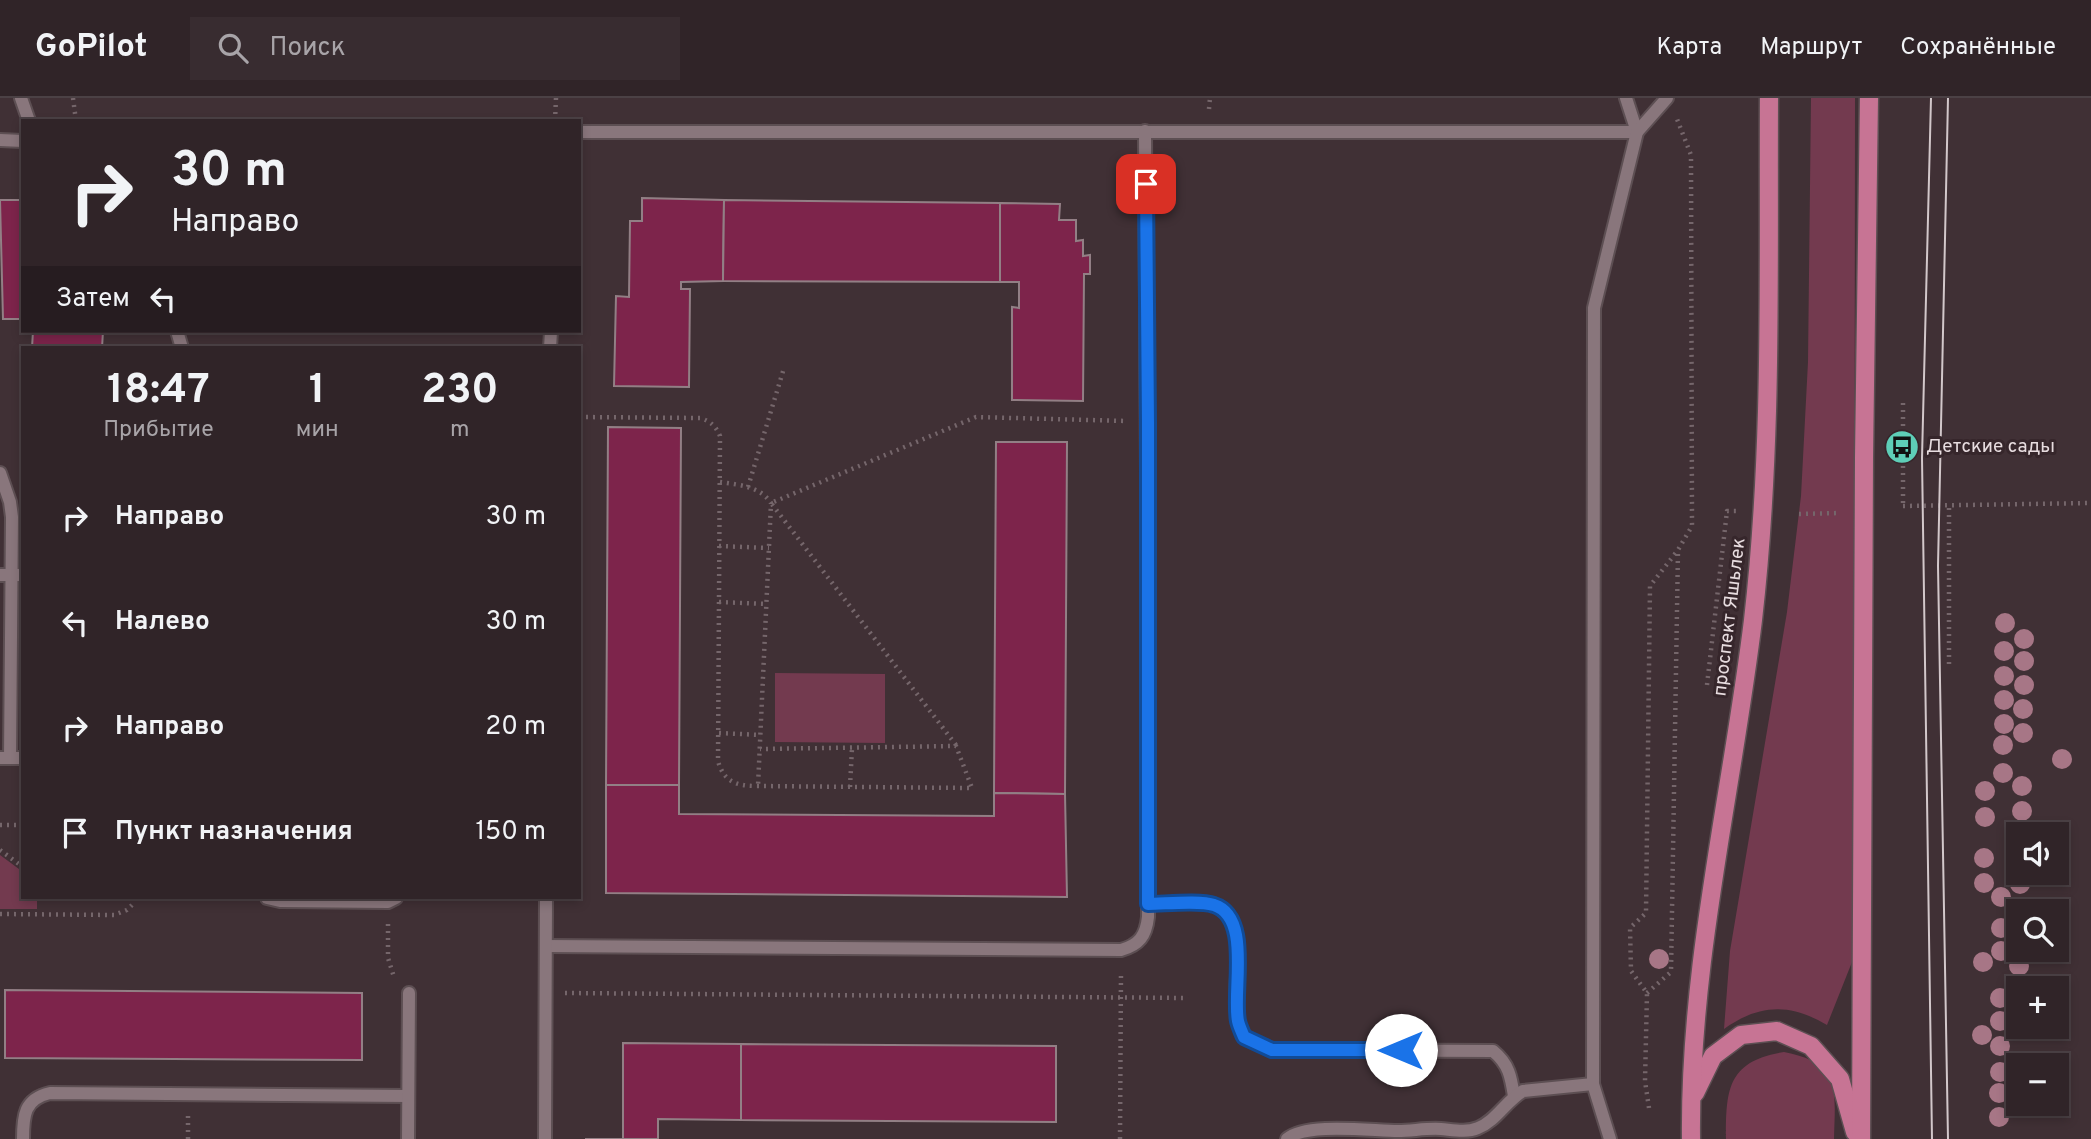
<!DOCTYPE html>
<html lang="ru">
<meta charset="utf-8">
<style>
:root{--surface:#302428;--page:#382c30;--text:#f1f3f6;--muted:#a8a4a8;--line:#4b4145}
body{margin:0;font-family:Overpass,sans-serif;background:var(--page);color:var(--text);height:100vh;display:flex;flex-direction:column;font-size:26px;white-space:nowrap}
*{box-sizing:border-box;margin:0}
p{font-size:23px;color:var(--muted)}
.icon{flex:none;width:38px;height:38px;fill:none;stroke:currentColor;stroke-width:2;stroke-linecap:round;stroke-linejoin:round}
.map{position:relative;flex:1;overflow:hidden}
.details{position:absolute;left:21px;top:248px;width:560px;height:553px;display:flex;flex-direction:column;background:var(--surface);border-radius:0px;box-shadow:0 4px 10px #0003,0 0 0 2px var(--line)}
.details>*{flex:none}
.guide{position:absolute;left:21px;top:21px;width:560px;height:214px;border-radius:0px;box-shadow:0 4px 10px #0003,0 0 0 2px var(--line);background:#302428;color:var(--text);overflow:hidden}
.buttons{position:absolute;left:2006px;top:724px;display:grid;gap:14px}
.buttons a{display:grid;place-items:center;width:63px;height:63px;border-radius:0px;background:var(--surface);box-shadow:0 4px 10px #0003,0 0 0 2px var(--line);font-size:35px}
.pin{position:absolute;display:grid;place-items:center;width:60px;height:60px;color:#fff;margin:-30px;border-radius:14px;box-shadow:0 4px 10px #0006}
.me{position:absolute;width:77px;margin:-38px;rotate:270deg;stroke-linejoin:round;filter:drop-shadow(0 0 5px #0008)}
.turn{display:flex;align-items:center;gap:24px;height:147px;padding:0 35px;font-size:32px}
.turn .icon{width:91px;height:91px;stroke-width:2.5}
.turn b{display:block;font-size:49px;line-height:60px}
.then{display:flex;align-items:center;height:66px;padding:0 35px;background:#0003;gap:14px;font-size:26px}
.eta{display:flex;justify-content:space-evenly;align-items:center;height:119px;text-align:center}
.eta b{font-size:42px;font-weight:700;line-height:49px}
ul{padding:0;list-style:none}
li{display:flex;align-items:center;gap:21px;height:105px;padding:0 35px}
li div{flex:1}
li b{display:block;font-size:26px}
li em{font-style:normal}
header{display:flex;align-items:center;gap:42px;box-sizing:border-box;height:98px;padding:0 35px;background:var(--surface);border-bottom:2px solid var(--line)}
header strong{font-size:33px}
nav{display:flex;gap:38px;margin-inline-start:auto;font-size:24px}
.search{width:490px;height:63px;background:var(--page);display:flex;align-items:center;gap:18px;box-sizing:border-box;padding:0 24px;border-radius:0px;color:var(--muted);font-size:26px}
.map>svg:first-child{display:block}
.green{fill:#733a4f}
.building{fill:#7d244b;stroke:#927f85;stroke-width:2}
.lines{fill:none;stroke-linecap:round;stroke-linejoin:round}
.lane-casing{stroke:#5d4f53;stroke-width:16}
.primary-casing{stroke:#5d4f53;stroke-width:21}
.path{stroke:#75666b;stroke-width:4.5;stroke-dasharray:2 5;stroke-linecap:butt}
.lane{stroke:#89767c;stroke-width:12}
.primary{stroke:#c77494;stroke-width:18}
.tram{stroke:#d2c7ca;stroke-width:2}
.tree{fill:#a77686}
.route-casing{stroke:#114b97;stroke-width:18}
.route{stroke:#1a73e8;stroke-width:12}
.labels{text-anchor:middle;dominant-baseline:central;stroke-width:6;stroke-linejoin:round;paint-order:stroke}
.poi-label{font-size:19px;fill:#e7dcdf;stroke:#36262b;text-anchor:start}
.street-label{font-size:19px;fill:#e7dcdf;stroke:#36262b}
</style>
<header>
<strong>GoPilot</strong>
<div class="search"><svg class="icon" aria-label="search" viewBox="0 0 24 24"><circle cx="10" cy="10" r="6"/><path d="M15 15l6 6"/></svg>Поиск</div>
<nav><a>Карта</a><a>Маршрут</a><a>Сохранённые</a></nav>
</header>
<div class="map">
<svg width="2091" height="1041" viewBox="0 0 2091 1041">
<rect width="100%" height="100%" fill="#403035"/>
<g class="green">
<path d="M1811,0H1855L1854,859L1827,927C1790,905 1759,906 1724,931L1730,853L1787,514L1801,398L1808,264Z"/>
<path d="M775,575L885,576V645L775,644Z"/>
<path d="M0,757L23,774V800H37V811H0Z"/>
<path d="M1784,954C1842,965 1835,993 1834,1041H1726C1726,992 1727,963 1784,954Z"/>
</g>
<g class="building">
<path d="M642,100L724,102L723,183L681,184V191H690L689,289L614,288L616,198L629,199L630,123H642Z"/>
<path d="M0,102H23V221H3Z"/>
<path d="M724,102L1000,105V184L723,183Z"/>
<path d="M1000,105L1060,106L1059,122H1076V143L1083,142V158L1090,157V176H1084L1083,303L1012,302V209L1019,210V184H1000Z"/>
<path d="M33,233H103L102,250H32Z"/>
<path d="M608,329L681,330L679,687H606Z"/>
<path d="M996,344H1067L1065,696L994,695Z"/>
<path d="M606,687H679V716L994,718V695L1065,696L1067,799L606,795Z"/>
<path d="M5,892L362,895V962L5,960Z"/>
<path d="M623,945L741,946V1022L658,1021V1041H585H623Z"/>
<path d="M741,946L1056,948V1024L741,1022Z"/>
</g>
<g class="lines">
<g class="lane-casing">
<g id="lane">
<path d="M21,0L29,23"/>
<path d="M1626,0L1637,34"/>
<path d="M579,34H1637"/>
<path d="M0,42L23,43"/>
<path d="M177,233L182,250"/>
<path d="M550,250L551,233"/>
<path d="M0,375L10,404L12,419L10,660"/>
<path d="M0,477H23"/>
<path d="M0,660H23"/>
<path d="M267,800L280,803L388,804L396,800"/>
<path d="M1148,806C1164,806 1199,802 1213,807C1259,820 1222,907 1244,937C1249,944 1264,948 1272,952L1493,953C1509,966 1511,979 1514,998"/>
<path d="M546,848L1121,852C1139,847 1146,838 1148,819L1149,714L1145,33"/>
<path d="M23,1041C23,1018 24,1001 50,995L408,998"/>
<path d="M408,1041L409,895"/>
<path d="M545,1041L546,800"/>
<path d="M1287,1041C1306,1024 1372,1033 1398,1033C1412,1033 1426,1030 1441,1031C1453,1032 1466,1035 1478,1030C1496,1023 1506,1003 1523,993L1593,986"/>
<path d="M1610,1041L1593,986L1594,210L1637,34L1667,0"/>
</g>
</g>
<g class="primary-casing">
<g id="primary">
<path d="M1695,995L1713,958L1741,937L1777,933L1811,948L1840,981L1855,1034"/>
<path d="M1691,1041C1689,866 1732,695 1753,522C1773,349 1768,174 1769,0"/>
<path d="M1861,1041L1864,360L1869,0"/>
</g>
</g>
<g class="path">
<path d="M73,0L76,23"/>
<path d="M1209,11L1210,0"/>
<path d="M555,23L556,0"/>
<path d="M1903,305V408"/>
<path d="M579,319L700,320C710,323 716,328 720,338L718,663C724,685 738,688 758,688L972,690L956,648L760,651"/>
<path d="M720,384C739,387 760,388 771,405L758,688"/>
<path d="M748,389L784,270"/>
<path d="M1903,408L2091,405"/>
<path d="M1799,416L1840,415"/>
<path d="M719,448L769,450"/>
<path d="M719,504L767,506"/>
<path d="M1949,566V407"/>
<path d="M1707,587L1727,413H1740"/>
<path d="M719,635L761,637"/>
<path d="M956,647L771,405L976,319L1126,323"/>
<path d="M850,689L852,650"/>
<path d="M0,727H23"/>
<path d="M0,752L23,769"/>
<path d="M0,816L114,817L127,812L134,805V800"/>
<path d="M388,826V860L394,879"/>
<path d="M565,895L1188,900"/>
<path d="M1647,895L1671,874L1678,452"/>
<path d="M1649,1010L1645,983L1647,895L1631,873L1630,830L1646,815L1650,488L1678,452L1692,428L1691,57L1677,21"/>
<path d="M188,1041V1017"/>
<path d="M1120,1041L1121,874"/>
</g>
<use href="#lane" class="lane"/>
<use href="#primary" class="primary"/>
<g class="tram">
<path d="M1931,0L1922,360L1932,1041"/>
<path d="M1948,1041L1938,468L1948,0"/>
</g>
</g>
<g class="tree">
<circle cx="2005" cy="525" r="10"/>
<circle cx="2024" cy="541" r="10"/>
<circle cx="2004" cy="553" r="10"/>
<circle cx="2024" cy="563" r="10"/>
<circle cx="2004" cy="578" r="10"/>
<circle cx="2024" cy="587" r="10"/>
<circle cx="2004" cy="602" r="10"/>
<circle cx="2023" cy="611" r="10"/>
<circle cx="2004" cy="626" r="10"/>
<circle cx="2023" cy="635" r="10"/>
<circle cx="2003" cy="647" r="10"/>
<circle cx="2062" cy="661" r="10"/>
<circle cx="2003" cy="675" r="10"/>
<circle cx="2022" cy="688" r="10"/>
<circle cx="1985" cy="693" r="10"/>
<circle cx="2022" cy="713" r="10"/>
<circle cx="1985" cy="719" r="10"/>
<circle cx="1984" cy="760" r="10"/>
<circle cx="1984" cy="785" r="10"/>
<circle cx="2020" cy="786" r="10"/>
<circle cx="2001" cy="799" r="10"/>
<circle cx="2001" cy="830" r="10"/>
<circle cx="2001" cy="853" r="10"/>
<circle cx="1659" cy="861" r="10"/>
<circle cx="1983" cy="864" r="10"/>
<circle cx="2019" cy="868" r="10"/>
<circle cx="2000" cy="900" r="10"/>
<circle cx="2000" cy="923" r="10"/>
<circle cx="1982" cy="937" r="10"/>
<circle cx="2000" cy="948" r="10"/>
<circle cx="2000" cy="974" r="10"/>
<circle cx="1999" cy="995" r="10"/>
<circle cx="1999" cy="1019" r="10"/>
</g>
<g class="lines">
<g class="route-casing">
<path id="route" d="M1146,86L1148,324V806C1164,806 1200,802 1214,807C1252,819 1232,893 1238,923C1239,928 1242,934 1244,939L1272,952H1401"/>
</g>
<use href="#route" class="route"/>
</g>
<defs>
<g id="bus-disc" transform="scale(1.75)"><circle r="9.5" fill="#5eceb7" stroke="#36262b"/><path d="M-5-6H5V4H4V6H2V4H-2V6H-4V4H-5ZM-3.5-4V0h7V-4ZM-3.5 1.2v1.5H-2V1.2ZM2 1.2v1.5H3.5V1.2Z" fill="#111"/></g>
</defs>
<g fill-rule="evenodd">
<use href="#bus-disc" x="1902" y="349"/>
</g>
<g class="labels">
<g class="poi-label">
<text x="1926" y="349">Детские сады</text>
</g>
<g class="street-label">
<text transform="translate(1730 519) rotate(-83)">проспект Яшьлек</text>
</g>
</g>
</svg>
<div class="buttons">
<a><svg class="icon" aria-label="sound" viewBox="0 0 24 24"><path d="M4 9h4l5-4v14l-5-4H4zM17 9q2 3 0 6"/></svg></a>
<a><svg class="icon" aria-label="search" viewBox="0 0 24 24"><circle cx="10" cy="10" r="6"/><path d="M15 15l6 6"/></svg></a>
<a>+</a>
<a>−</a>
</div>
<div class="pin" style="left:1146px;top:86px;background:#d93025"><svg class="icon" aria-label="arrive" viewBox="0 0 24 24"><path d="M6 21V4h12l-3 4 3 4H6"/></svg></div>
<svg class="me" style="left:1401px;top:952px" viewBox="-20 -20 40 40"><circle r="19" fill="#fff"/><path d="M0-13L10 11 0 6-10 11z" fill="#1a73e8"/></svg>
<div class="guide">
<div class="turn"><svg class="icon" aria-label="right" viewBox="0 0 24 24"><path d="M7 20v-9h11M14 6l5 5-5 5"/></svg><div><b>30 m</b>Направо</div></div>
<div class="then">Затем<svg class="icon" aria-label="left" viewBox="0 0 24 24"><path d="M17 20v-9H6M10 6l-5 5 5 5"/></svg></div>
</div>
<section class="details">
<div class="eta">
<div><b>18:47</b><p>Прибытие</p></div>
<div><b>1</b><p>мин</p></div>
<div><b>230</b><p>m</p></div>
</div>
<ul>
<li><svg class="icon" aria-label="right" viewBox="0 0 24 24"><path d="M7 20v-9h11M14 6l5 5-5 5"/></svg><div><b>Направо</b></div><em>30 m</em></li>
<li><svg class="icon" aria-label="left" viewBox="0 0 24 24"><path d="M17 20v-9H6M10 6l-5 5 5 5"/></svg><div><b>Налево</b></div><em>30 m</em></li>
<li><svg class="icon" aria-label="right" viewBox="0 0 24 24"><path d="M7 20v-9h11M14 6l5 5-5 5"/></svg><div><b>Направо</b></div><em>20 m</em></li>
<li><svg class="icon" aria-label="arrive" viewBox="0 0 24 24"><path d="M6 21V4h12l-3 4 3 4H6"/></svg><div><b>Пункт назначения</b></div><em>150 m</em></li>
</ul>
</section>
</div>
